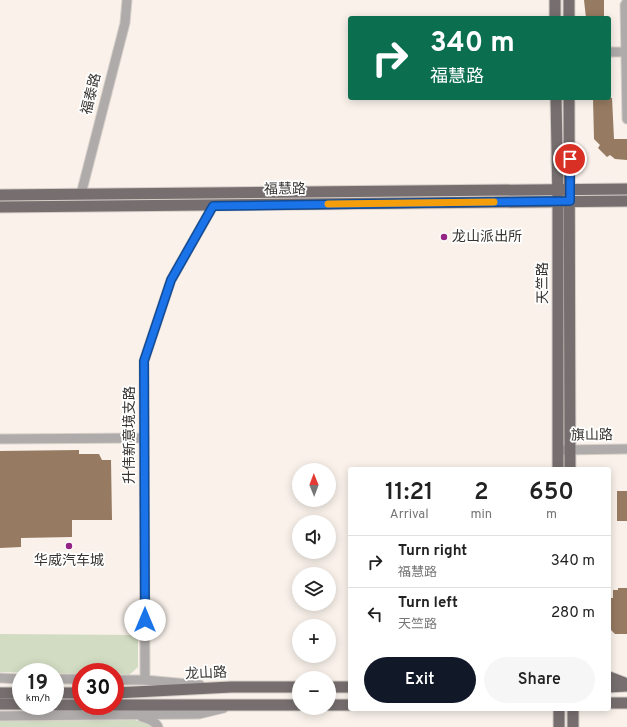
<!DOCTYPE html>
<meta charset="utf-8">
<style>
:root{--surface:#fff;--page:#f6f6f6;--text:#222;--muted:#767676;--line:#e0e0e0;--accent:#111827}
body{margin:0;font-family:Overpass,"Noto Sans SC",sans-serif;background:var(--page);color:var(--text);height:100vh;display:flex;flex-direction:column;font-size:15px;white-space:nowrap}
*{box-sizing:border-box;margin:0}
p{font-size:13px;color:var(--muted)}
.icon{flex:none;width:22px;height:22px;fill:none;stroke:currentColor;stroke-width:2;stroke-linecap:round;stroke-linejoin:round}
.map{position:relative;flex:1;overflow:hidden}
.sheet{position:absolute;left:348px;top:467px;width:263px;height:244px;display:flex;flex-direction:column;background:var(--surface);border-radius:4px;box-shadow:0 2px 10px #0003}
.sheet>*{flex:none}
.guide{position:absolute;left:348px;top:16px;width:263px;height:84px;border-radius:4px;box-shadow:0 2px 10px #0003;background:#0b6e4f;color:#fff;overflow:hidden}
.needle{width:26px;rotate:359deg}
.buttons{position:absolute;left:292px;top:463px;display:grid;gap:8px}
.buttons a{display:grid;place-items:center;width:44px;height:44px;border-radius:50%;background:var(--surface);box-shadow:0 2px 10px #0003;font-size:20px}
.speed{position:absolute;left:12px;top:663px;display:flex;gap:8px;font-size:20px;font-weight:700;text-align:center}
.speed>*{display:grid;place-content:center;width:52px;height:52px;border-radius:50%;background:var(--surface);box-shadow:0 2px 10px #0003;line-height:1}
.speed small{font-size:10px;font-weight:400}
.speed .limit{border:6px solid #d22;background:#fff;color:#111}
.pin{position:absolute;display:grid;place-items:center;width:34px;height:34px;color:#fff;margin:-17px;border:2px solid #fff;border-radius:50%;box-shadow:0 1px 4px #0007}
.me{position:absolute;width:44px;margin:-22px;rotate:0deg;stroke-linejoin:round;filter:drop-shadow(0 0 3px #0008)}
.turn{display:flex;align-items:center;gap:14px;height:84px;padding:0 16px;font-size:18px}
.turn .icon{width:52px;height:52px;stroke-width:2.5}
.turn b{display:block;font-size:28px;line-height:34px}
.eta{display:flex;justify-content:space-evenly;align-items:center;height:68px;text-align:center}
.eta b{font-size:24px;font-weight:600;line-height:28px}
.button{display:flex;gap:8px;margin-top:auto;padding:8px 16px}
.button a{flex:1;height:46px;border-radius:24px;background:var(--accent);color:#fff;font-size:16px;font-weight:600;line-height:46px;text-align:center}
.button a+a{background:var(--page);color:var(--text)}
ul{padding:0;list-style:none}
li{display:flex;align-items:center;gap:12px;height:52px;padding:0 16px;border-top:1px solid var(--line)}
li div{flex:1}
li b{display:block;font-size:15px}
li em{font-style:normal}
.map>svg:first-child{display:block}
.green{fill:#d2dcc2}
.building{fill:#967a61}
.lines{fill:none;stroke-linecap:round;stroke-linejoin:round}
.minor-casing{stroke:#d6cfc9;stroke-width:11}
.major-casing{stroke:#d6cfc9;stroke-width:13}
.minor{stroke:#afabaa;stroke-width:9}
.major{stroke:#776f6f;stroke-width:11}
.route-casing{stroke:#114b97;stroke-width:10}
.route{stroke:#1a73e8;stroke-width:7}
.slow{stroke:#f59e0b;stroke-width:7}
.poi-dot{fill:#952584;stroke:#fff;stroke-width:1.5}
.labels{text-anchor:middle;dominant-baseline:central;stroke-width:3.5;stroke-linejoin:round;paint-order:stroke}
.street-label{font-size:14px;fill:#373431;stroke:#fff}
.poi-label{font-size:14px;fill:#373431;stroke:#fff;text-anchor:start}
</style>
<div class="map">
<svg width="627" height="727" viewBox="0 0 627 727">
<rect width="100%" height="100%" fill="#f9f1ea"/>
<g class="green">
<path d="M0,634L138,635V667L129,675L115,674V672H81V674L0,672Z"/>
<path d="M135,720L151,725L152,727H0V721Z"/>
</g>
<g class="building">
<path d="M584,0H604V18H586Z"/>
<path d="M593,98H612L614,139H627V160L615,159L610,155L607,157L598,148L600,145L594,139Z"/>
<path d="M79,450V454H99L102,460H111L112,520H72V537L21,538V547L0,548V451Z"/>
<rect x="617" y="491" width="10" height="30"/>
<path d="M618,588H627V634H615L610,629L609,598H613V590H618Z"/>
</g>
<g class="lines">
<g class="minor-casing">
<g id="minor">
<path d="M627,2L625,5L627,119"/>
<path d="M609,52H627"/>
<path d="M81,194L125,23L127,0"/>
<path d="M0,439L144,438"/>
<path d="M564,450L627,449"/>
<path d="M0,678L21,679"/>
<path d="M55,679H81"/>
<path d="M115,680H145L200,685"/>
<path d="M145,680L144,361L171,280L213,206"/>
<path d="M0,716L199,714L224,708"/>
<path d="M142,717C149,719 155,721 158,727"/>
</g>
</g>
<g class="major-casing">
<g id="major">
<path d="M569,0V18"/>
<path d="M555,18V0"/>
<path d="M556,98L558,201V469"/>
<path d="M569,98L570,469"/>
<path d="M0,195L627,189"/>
<path d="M0,207L627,201"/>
<path d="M609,677L627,684"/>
<path d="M329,687H350"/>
<path d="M609,687L626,686"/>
<path d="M0,693H21"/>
<path d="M55,693H81"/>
<path d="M115,693L231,687H299"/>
<path d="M609,703H627"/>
<path d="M0,704H21"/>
<path d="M55,705H81"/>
<path d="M115,705H299"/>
<path d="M329,705H350"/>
<path d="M559,709V727"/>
<path d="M573,709V727"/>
</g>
</g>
<use href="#minor" class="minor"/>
<use href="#major" class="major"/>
</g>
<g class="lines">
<g class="route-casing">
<path id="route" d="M145,620L144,361L171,280L213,206L570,201V159"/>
</g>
<use href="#route" class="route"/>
<path class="slow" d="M328,204L494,202"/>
</g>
<g class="poi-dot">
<circle cx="444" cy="237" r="4"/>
<circle cx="69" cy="546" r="4"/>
</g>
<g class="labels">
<g class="street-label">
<text transform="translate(92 94) rotate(-76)">福泰路</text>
<text transform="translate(285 190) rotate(-1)">福慧路</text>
<text transform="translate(543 283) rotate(-90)">天竺路</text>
<text transform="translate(130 435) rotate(-90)">升伟新意境支路</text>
<text transform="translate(592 436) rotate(-1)">旗山路</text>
<text transform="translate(206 674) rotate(-3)">龙山路</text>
</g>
<g class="poi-label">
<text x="452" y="237">龙山派出所</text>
<text x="69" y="561" text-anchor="middle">华威汽车城</text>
</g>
</g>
</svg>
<div class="buttons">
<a><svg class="needle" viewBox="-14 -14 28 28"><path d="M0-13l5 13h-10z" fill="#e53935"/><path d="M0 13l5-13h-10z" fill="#767676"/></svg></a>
<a><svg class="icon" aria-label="sound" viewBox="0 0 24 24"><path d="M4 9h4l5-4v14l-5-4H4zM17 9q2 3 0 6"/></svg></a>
<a><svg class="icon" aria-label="layers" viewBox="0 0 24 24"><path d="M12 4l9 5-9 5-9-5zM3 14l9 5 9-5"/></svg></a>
<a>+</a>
<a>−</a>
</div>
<div class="speed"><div>19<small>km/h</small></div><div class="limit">30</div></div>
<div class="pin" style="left:570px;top:159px;background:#d93025"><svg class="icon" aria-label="arrive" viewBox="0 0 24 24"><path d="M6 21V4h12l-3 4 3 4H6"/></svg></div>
<svg class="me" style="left:145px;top:620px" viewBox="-20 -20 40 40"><circle r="19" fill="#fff"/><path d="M0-13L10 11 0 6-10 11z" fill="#1a73e8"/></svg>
<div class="guide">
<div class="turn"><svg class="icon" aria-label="right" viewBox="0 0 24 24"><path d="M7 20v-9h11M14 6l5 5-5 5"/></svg><div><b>340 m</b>福慧路</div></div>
</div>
<section class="sheet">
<div class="eta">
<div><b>11:21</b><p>Arrival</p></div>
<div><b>2</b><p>min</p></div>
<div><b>650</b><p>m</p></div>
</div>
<ul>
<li><svg class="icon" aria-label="right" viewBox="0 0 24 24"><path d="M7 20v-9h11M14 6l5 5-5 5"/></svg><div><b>Turn right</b><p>福慧路</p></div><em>340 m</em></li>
<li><svg class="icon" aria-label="left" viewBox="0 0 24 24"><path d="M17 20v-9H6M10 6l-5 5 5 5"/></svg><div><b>Turn left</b><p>天竺路</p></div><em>280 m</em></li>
</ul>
<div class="button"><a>Exit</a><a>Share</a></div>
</section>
</div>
